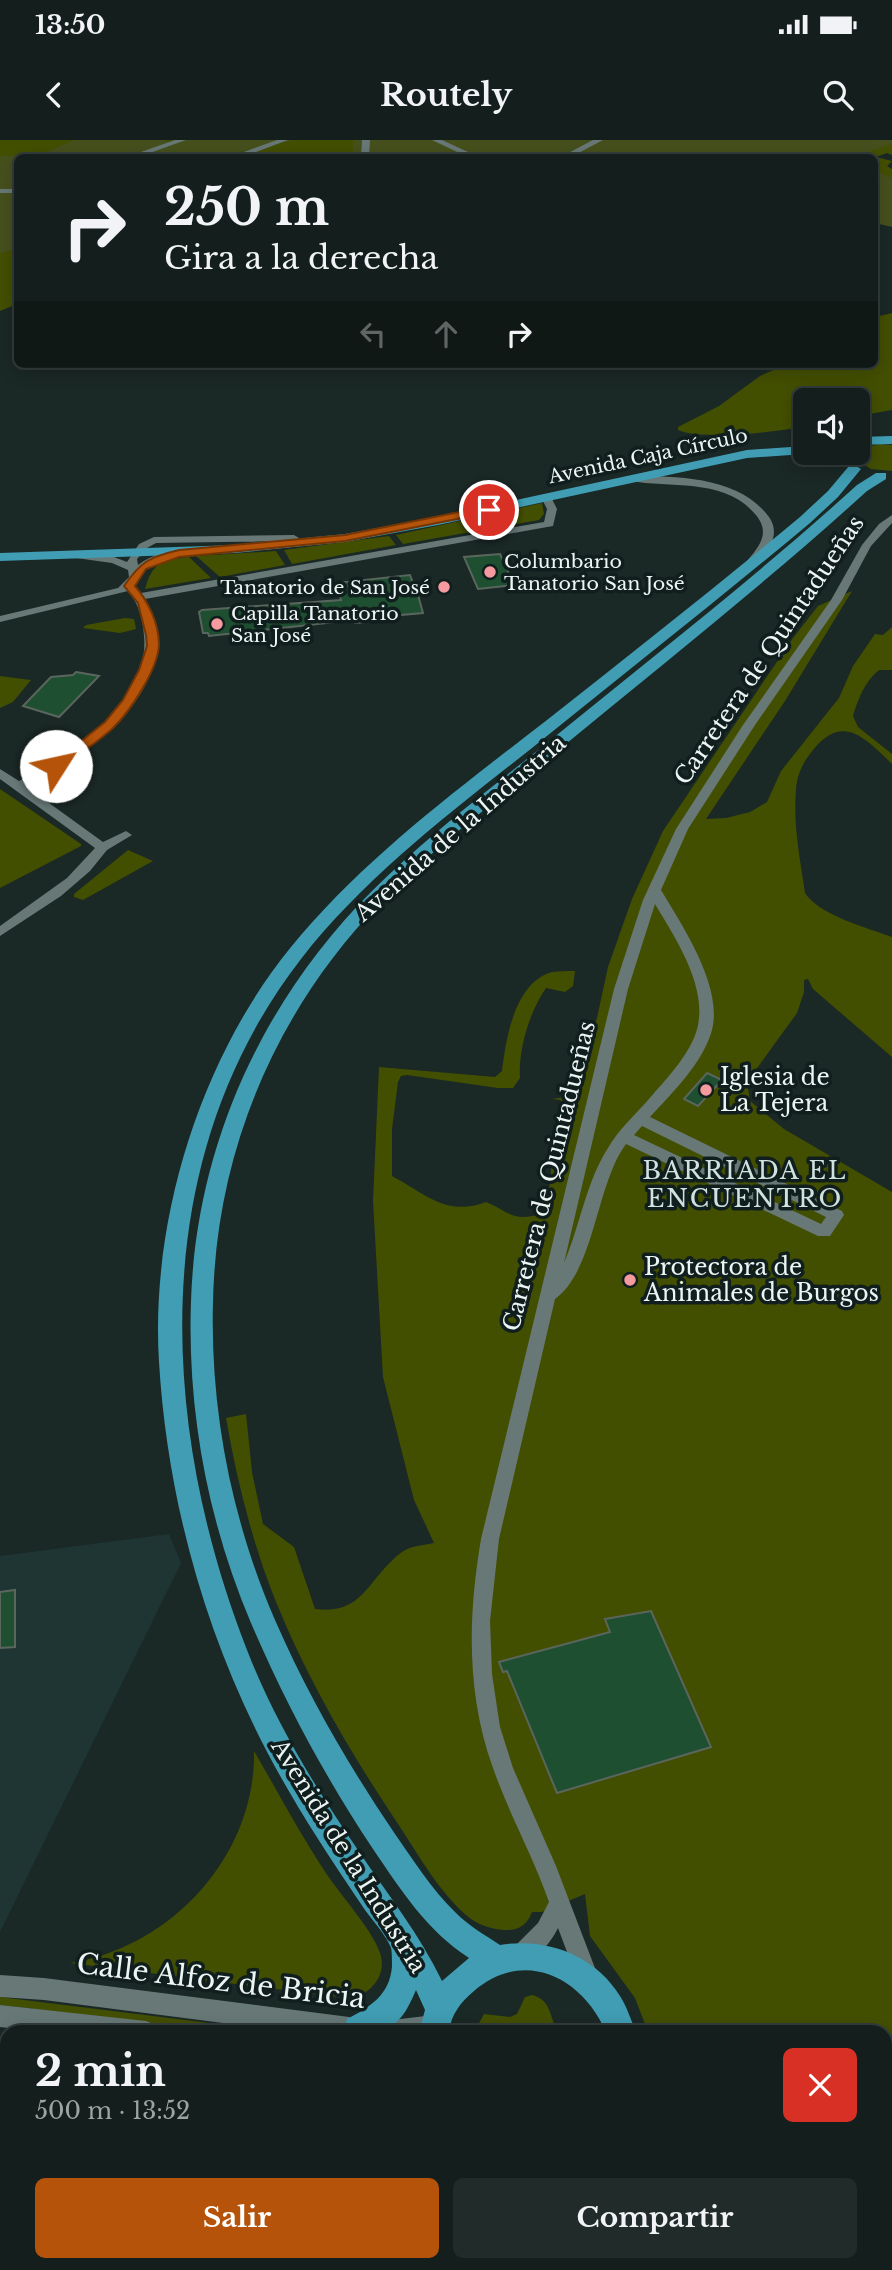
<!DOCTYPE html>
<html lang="es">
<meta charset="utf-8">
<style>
:root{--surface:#141e1c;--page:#212b29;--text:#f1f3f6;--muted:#9da2a3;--line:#333c3b;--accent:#b45309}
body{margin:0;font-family:"Libre Baskerville",serif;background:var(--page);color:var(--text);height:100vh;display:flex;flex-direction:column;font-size:26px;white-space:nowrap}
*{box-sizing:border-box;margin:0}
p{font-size:23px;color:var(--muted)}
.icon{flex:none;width:38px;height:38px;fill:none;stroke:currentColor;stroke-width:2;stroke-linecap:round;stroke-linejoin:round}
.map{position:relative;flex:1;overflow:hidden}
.sheet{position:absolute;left:0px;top:1885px;width:892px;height:247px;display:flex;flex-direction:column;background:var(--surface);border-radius:21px 21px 0 0;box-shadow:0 4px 18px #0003,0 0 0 2px var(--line)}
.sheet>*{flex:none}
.hud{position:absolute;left:14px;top:14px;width:864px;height:214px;border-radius:10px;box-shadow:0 4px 18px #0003,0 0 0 2px var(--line);background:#141e1c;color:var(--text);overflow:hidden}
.fabs{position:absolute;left:793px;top:248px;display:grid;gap:14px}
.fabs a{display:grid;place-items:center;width:77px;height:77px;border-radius:10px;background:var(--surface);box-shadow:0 4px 18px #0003,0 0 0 2px var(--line);font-size:35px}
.pin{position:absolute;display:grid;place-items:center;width:60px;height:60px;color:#fff;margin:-30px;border:4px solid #fff;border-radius:50%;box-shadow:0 2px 7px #0007}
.me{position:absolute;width:77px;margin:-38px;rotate:55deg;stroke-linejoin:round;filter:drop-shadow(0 0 5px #0008)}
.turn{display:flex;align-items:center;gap:24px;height:147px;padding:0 35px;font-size:32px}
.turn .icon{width:91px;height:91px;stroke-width:2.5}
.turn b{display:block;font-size:49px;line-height:60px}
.lanes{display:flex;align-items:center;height:66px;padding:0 35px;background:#0003;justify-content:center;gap:35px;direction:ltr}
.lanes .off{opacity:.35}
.round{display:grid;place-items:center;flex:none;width:74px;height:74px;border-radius:10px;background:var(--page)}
.summary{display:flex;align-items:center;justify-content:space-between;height:119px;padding:0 35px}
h1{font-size:42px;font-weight:700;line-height:52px}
.action{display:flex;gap:14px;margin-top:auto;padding:14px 35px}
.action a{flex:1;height:80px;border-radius:10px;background:var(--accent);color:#fff;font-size:28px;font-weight:700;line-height:80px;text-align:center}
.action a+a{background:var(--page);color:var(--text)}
.status{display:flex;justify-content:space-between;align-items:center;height:49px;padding:0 35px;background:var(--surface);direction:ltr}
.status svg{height:19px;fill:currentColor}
header{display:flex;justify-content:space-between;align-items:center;height:91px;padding:0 35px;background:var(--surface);font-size:32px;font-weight:700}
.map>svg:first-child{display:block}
.built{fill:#1e3533}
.green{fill:#434f00}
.forest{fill:#46501d}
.building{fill:#1e4f30;stroke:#5a655d;stroke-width:2}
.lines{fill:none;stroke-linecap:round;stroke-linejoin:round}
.minor{fill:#677876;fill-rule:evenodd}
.major{fill:#409db3;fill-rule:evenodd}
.route{fill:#b45309;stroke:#753606;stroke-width:2}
.poi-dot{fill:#f59b9f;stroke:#101e1d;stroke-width:2.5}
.labels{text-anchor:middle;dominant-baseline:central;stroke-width:7;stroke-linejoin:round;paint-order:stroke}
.far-street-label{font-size:19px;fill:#ecf5f4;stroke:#101e1d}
.far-poi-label{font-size:19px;fill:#ecf5f4;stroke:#101e1d;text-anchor:start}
.street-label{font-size:23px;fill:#ecf5f4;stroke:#101e1d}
.poi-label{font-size:23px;fill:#ecf5f4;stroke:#101e1d;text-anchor:start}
.neighbourhood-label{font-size:24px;letter-spacing:2px;fill:#d0e2e0;stroke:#101e1d}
.near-street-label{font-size:28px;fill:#ecf5f4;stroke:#101e1d}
</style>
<div class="status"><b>13:50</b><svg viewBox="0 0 49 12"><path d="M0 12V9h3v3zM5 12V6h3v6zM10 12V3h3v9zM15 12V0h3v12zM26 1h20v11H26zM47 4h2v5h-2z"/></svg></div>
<header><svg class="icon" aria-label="back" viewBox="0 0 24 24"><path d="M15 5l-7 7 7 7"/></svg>Routely<svg class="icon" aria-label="search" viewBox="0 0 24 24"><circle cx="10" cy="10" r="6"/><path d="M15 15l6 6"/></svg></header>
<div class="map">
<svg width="892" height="2130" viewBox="0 0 892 2130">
<rect width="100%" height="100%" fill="#1a2826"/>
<g class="built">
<path d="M169,1394L181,1423L0,1792V1416Z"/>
<path d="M0,1923L7,1924V2124H711L713,2130H0Z"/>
</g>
<g class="green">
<path d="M0,0H892V15L887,13L876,17L892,21L887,26L892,29V73L875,71V18H18L17,164L0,171Z"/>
<path d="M892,173V270L858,276V261H805V286C778,292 703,301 678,290V287L719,266L760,236L787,224H875V177Z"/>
<path d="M880,304L892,305V331L871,329L854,318L858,309Z"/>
<path d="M542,363L544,374L539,380L403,404L396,395Z"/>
<path d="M389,396L396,405L292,424L284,410Z"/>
<path d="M276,411L285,425L220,437L196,416Z"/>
<path d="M189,417L211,438L145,449C152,422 163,420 189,417Z"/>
<path d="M852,451L785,561L706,679L726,678L750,672L767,662L781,631L839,558L853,526L875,494L883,495L892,487V530H879C865,541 858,559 853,576L858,587L892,614V624C865,598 843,573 813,610C803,622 797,634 796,650C793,684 800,719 805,753C819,775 868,788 892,797V917L813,849L808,839L804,840V852L797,873L747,942L750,961L784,989L892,1052V2130H713L711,2125L886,2124V1892H648L635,1858L590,1796L585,1754L542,1772H532C527,1785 519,1791 504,1790C490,1789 476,1784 466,1775C440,1752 420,1718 402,1690C353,1617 309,1543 276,1462C252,1402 237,1341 226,1278L246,1274L252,1332L263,1384L294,1407L315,1469C365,1475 367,1438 402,1412C410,1406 424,1405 434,1403L414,1360L383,1237L373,1061L379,927L495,937L502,931C506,899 514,843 552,832C559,831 568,831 575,831L573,846L565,852L546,848C530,871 518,909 520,938L513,948H498L407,935L401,936L398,942L392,989V1036C426,1054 446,1077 486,1062C510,1072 512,1082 541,1074L548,1063L552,1018L567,967L560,960L552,959L565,957L571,951L597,878L608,827L632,759L663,691L793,498L818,466Z"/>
<path d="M125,478L134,479L136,489L120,493L83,488L86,485Z"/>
<path d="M0,536L31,540L13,562L0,568Z"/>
<path d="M0,649L81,704V706L0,748Z"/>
<path d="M128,710L153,721L83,760L74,757V754Z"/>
<path d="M254,1611C278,1652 300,1694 326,1733C341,1756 372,1789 380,1813C388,1836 369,1857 347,1858L70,1823C172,1807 256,1715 254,1611Z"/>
<path d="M532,1855C552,1860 549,1877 558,1892H483L478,1885L484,1874L510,1877L517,1874L525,1857Z"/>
<path d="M0,1857L283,1892H229L0,1865Z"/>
</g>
<g class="forest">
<path d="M74,0H164L173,4L181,0H294L220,17L18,18L17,109L0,113V16L40,15Z"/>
<path d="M353,0H892V4L862,14L864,18H353Z"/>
<path d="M875,30L892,38V87L875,83Z"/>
</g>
<g class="building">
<path d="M500,414L514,445L478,449L464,417Z"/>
<path d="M410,435L413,443L425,442L429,454L418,455L423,473L378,477L379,481L355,483L354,480L209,496L208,493H203L199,472L202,470L341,460L336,443Z"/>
<path d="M76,532L99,536L59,577L23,566L51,537L73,535Z"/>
<path d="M707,933L722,940L698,966L684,959Z"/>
<path d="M15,1450V1507L0,1508V1452Z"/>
<path d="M651,1471L711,1607L557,1653L507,1531L503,1532L499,1522L610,1492L605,1479Z"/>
</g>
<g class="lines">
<g class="minor">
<path d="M175,0H186L136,18H124Z"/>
<path d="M277,0H288L248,15L241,13Z"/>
<path d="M362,0H370L369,18H361Z"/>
<path d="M432,0H442L481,18H470Z"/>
<path d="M593,0H603L569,18H559Z"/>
<rect x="0" y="49" width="18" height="4"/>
<path d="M634,336C678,336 740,337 769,377C781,394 769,411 756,423H748L747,421C760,406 771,392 755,374C725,338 671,348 630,341V337Z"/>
<path d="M546,354L550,355L557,369L553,386L145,459C190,545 91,612 27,647L103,702L126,691L132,695L107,710L90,731L61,756L0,796V786L67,738L95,708L0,639V629L19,641C72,612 150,566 144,496C143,480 139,464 128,451L0,482V476L118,448L129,437L128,430L112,423L76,418V414L114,417L127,422L139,404L154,397L294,395L299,398L294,401L156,403L147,408L137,419L138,425C153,413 172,411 190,409L195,412L155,423L145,430L134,445L141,453L544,382L547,369L541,357Z"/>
<path d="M892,375V383L871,406L842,460L755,585L688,689L661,750C683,787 723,846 712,890C703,923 672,953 650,977L842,1071L844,1075L830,1096H818L626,1004C596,1044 595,1130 555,1159L499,1399L490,1481L492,1534L500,1587L513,1628L556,1726L598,1836L595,1844L587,1847L579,1844L558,1788C551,1802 537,1820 522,1826L514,1823L511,1815L514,1807L538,1783L549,1762C533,1716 509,1674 493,1628C466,1553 468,1476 481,1399L614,849L643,760L676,689L743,585L831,460L862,405L879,384ZM655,764C677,801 713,854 694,898C684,921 665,940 649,959C635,975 619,989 608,1008C586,1042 580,1086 564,1123L628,849ZM642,986L826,1077L821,1084L634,995Z"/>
<path d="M0,1835L44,1838L357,1878L392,1880L434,1875L442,1878L445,1886L443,1892H292L44,1860L0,1857Z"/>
<path d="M0,1865L146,1881L154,1884L157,1892H43L0,1887Z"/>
<path d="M384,2124H408L407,2130H383Z"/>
<path d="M418,2124H442L441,2130H417Z"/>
</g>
<g class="major">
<path d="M892,296V304L858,305V297Z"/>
<path d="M805,306V313H808L805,314L747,318L438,385L345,402L235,413L0,421V413L235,405L345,394L438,377L747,310Z"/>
<path d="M816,313H837L849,319L842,323Z"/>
<path d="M854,325L861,329L838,357L810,383C719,459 625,533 532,608C451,672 365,737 301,819C146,1019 159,1285 247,1510C275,1582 316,1649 360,1713C388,1755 420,1795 442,1841L469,1818C426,1790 401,1750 373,1709C325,1637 285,1562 251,1483C208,1382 187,1271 191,1161C196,1006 262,861 372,751C426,697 487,651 547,603C651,518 757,436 857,345L876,333H886V339L867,351C768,441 664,523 561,608C500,658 436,705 381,762C276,870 216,1011 213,1162C210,1271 232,1381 275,1480C308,1556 349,1626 395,1694C414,1721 432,1750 456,1773C469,1786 485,1795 500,1805C546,1797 595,1815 620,1856C627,1867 631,1880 636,1892H606C582,1837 524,1808 474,1851C461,1862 451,1874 449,1892H419L425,1870L416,1850C398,1893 386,1892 343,1892L347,1879C370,1867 390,1855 392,1826C392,1822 392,1811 391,1808C386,1795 373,1781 365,1770C339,1731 313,1693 290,1653C213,1523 168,1372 159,1222C150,1080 201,917 291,807C363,719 458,649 547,580C632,513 717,446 800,377L828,351L849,326Z"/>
<path d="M615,2124H648L650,2130H617Z"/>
<path d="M668,2124H701L703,2130H670Z"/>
</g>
</g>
<path class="route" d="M489,366L495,370L493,372L345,401L179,417L146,429L135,446C148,461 159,483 159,505C158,529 130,572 112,589C96,603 78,615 61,628H52L50,626L105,582L123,560L139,530L147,506L146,495L138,463L124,446C141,421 150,417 179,410L345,395Z"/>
<g class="poi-dot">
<circle cx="490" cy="432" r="7"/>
<circle cx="444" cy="447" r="7"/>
<circle cx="217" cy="484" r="7"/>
<circle cx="706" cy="950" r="7"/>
<circle cx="630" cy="1140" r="7"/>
</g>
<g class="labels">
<g class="far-street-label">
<text transform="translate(648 316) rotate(-12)">Avenida Caja Círculo</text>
</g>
<g class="far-poi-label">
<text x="504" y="421">Columbario<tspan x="504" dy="22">Tanatorio San José</tspan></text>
<text x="430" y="447" text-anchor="end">Tanatorio de San José</text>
<text x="231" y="473">Capilla Tanatorio<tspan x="231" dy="22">San José</tspan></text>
</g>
<g class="street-label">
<text transform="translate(769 510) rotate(-56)">Carretera de Quintadueñas</text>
<text transform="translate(460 688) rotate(-41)">Avenida de la Industria</text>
<text transform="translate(549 1036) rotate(-76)">Carretera de Quintadueñas</text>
<text transform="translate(349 1716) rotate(58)">Avenida de la Industria</text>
</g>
<g class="poi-label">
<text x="720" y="937">Iglesia de<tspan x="720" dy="26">La Tejera</tspan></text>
<text x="644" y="1127">Protectora de<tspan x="644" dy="26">Animales de Burgos</tspan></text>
</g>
<g class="neighbourhood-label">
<text x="745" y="1030">BARRIADA EL<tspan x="745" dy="28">ENCUENTRO</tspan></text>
</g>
<g class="near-street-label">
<text transform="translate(221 1841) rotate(7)">Calle Alfoz de Bricia</text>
</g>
</g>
</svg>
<div class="fabs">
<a><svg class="icon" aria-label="sound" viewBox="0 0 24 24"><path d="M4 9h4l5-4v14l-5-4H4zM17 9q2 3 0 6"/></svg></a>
</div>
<div class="pin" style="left:489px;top:370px;background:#d93025"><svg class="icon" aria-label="arrive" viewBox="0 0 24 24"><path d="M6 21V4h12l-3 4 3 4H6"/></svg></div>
<svg class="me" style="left:56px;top:626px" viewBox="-20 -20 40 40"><circle r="19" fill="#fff"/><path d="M0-13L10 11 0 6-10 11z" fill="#b45309"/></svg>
<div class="hud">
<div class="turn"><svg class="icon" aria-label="right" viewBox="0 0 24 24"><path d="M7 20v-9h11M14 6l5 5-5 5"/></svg><div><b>250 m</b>Gira a la derecha</div></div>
<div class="lanes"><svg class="icon off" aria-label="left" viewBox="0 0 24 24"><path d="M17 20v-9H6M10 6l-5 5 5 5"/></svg><svg class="icon off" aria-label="ahead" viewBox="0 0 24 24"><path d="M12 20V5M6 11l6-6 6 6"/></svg><svg class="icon" aria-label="right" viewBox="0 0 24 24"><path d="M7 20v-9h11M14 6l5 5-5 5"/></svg></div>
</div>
<section class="sheet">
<div class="summary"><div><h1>2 min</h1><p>500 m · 13:52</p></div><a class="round" style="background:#d93025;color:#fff"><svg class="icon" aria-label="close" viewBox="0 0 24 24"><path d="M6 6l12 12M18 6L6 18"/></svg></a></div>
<div class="action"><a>Salir</a><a>Compartir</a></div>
</section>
</div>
